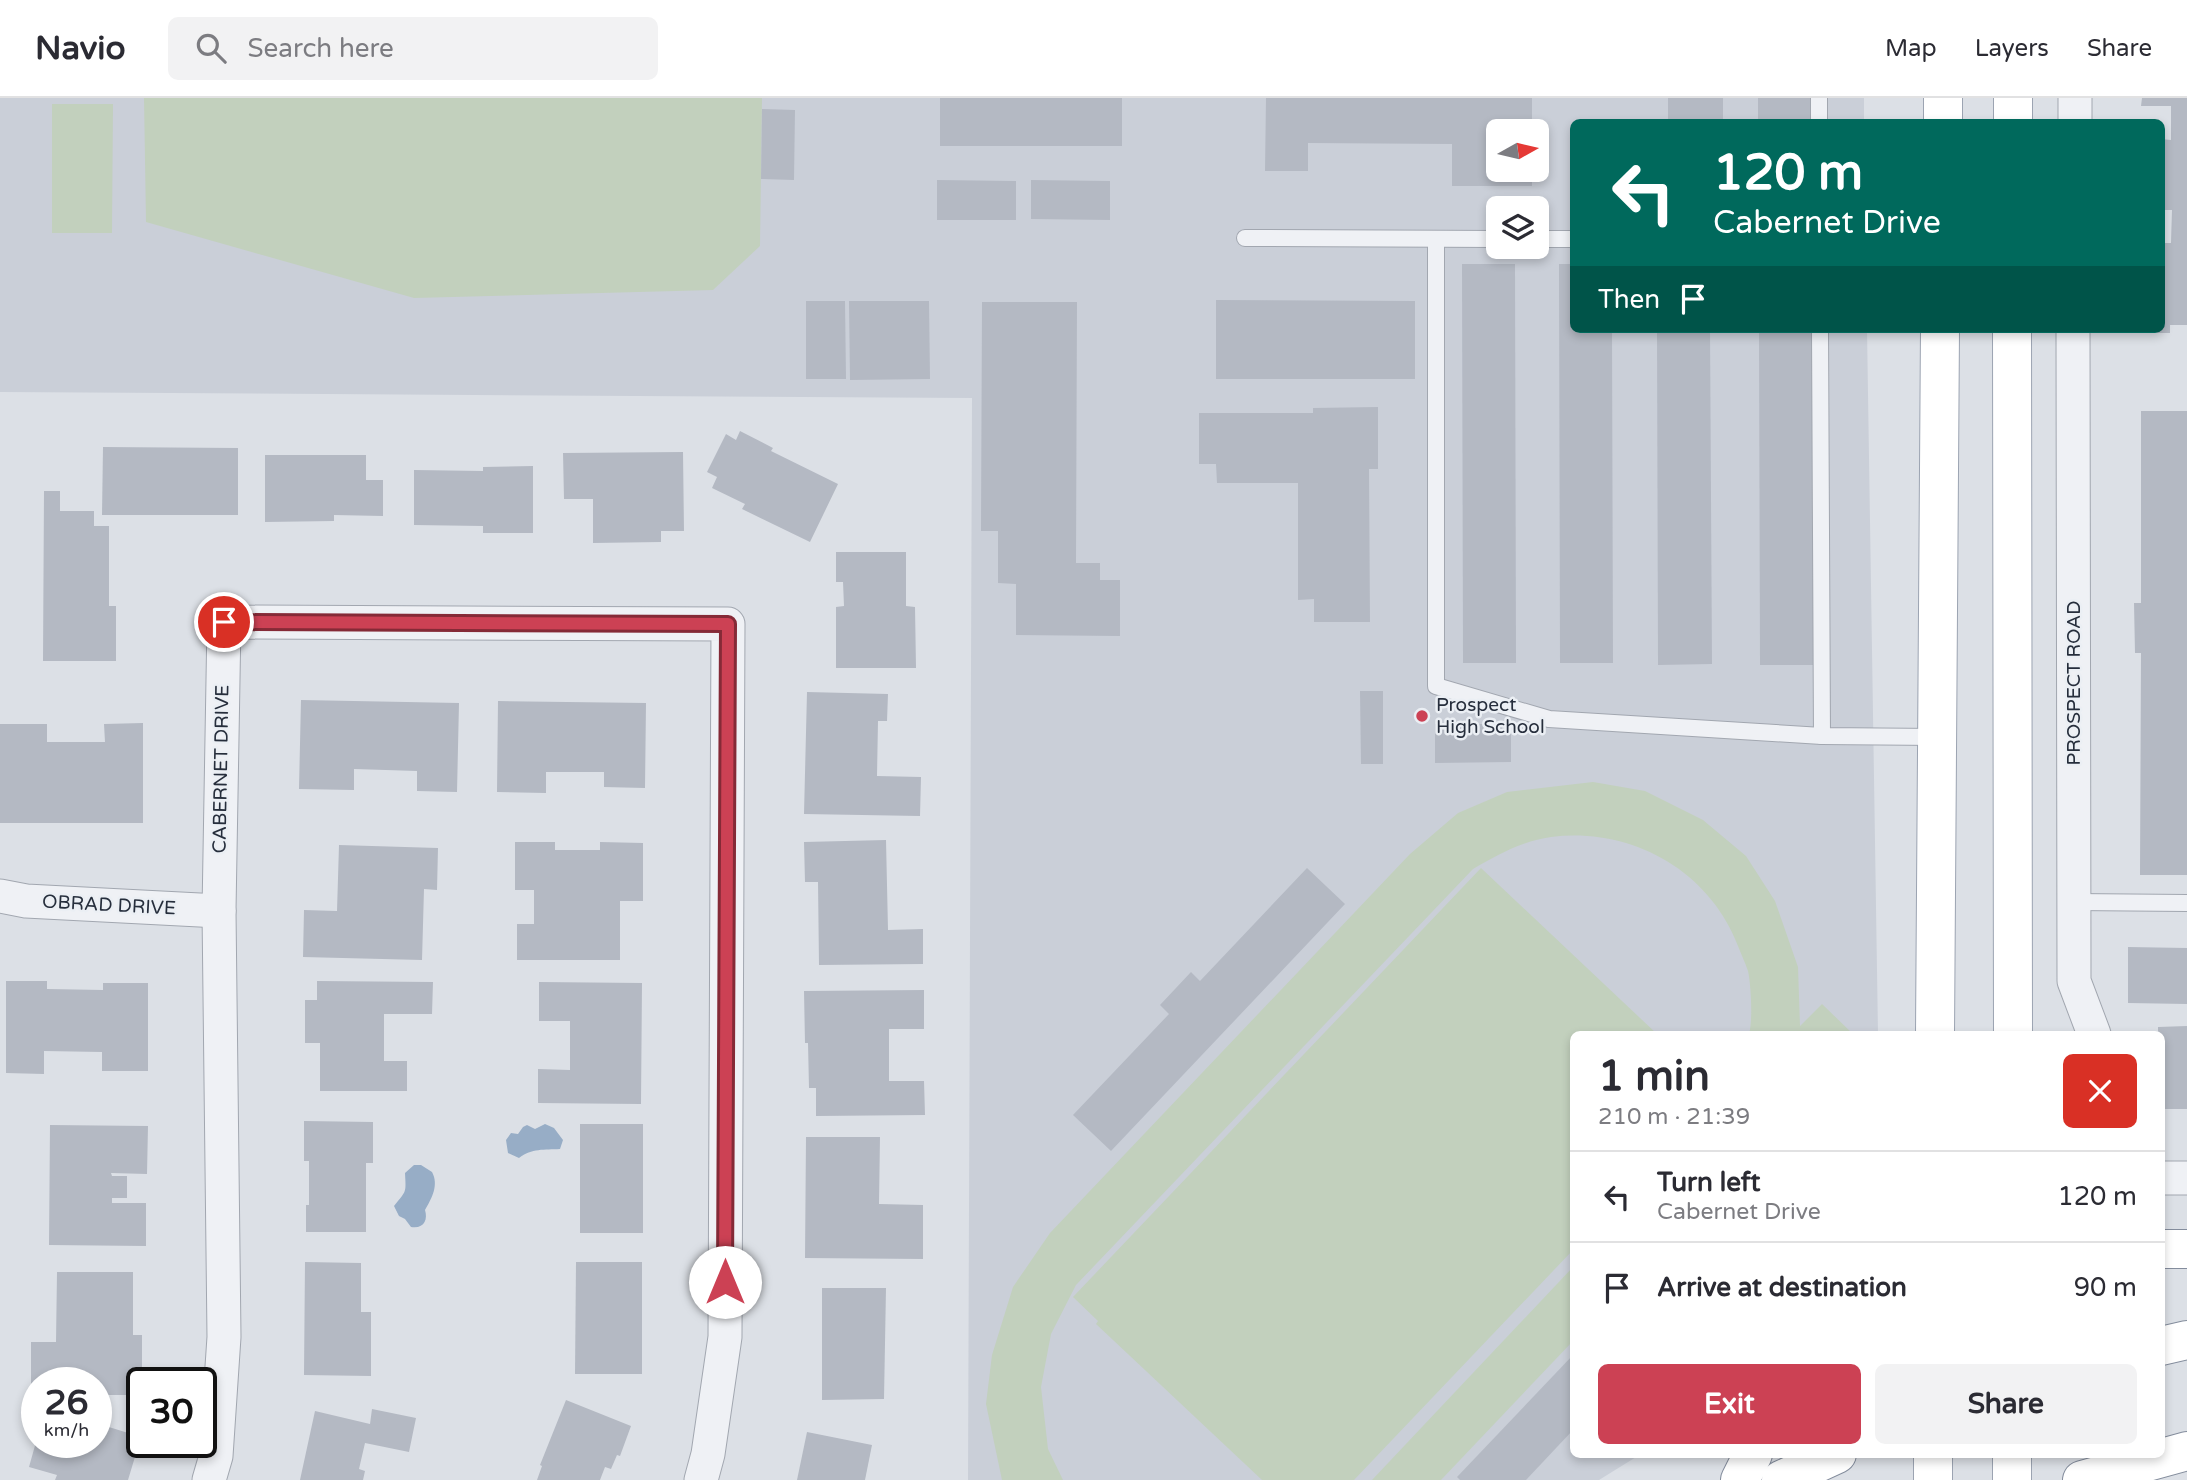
<!DOCTYPE html>
<meta charset="utf-8">
<style>
:root{--surface:#fff;--page:#f2f2f3;--text:#2b2b33;--muted:#7c7c81;--line:#e1e1e2;--accent:#cc4154}
body{margin:0;font-family:"Varela Round",sans-serif;background:var(--page);color:var(--text);height:100vh;display:flex;flex-direction:column;font-size:26px;white-space:nowrap}
*{box-sizing:border-box;margin:0}
p{font-size:23px;color:var(--muted)}
.icon{flex:none;width:38px;height:38px;fill:none;stroke:currentColor;stroke-width:2;stroke-linecap:round;stroke-linejoin:round}
.map{position:relative;flex:1;overflow:hidden}
.panel{position:absolute;left:1570px;top:933px;width:595px;height:427px;display:flex;flex-direction:column;background:var(--surface);border-radius:10px;box-shadow:0 4px 10px #0003}
.panel>*{flex:none}
.hud{position:absolute;left:1570px;top:21px;width:595px;height:214px;border-radius:10px;box-shadow:0 4px 10px #0003;background:#00695c;color:#fff;overflow:hidden}
.needle{width:46px;rotate:82deg}
.controls{position:absolute;left:1486px;top:21px;display:grid;gap:14px}
.controls a{display:grid;place-items:center;width:63px;height:63px;border-radius:10px;background:var(--surface);box-shadow:0 4px 10px #0003;font-size:35px}
.speed{position:absolute;left:21px;top:1269px;display:flex;gap:14px;font-size:35px;font-weight:700;text-align:center}
.speed>*{display:grid;place-content:center;width:91px;height:91px;border-radius:50%;background:var(--surface);box-shadow:0 4px 10px #0003;line-height:1}
.speed small{font-size:18px;font-weight:400}
.speed .limit{border:4px solid #111;border-radius:10px;background:#fff;color:#111}
.pin{position:absolute;display:grid;place-items:center;width:60px;height:60px;color:#fff;margin:-30px;border:4px solid #fff;border-radius:50%;box-shadow:0 2px 7px #0007}
.me{position:absolute;width:77px;margin:-38px;rotate:0deg;stroke-linejoin:round;filter:drop-shadow(0 0 5px #0008)}
.turn{display:flex;align-items:center;gap:24px;height:147px;padding:0 28px;font-size:32px}
.turn .icon{width:91px;height:91px;stroke-width:2.5}
.turn b{display:block;font-size:49px;line-height:60px}
.then{display:flex;align-items:center;height:66px;padding:0 28px;background:#0003;gap:14px;font-size:26px}
.round{display:grid;place-items:center;flex:none;width:74px;height:74px;border-radius:10px;background:var(--page)}
.summary{display:flex;align-items:center;justify-content:space-between;height:119px;padding:0 28px}
h1{font-size:42px;font-weight:800;line-height:52px}
.action{display:flex;gap:14px;margin-top:auto;padding:14px 28px}
.action a{flex:1;height:80px;border-radius:10px;background:var(--accent);color:#fff;font-size:28px;font-weight:800;line-height:80px;text-align:center}
.action a+a{background:var(--page);color:var(--text)}
ul{padding:0;list-style:none}
li{display:flex;align-items:center;gap:21px;height:91px;padding:0 28px;border-top:2px solid var(--line)}
li div{flex:1}
li b{display:block;font-size:26px}
li em{font-style:normal}
header{display:flex;align-items:center;gap:42px;box-sizing:border-box;height:98px;padding:0 35px;background:var(--surface);border-bottom:2px solid var(--line)}
header strong{font-size:33px}
nav{display:flex;gap:38px;margin-inline-start:auto;font-size:24px}
.search{width:490px;height:63px;background:var(--page);display:flex;align-items:center;gap:18px;box-sizing:border-box;padding:0 24px;border-radius:10px;color:var(--muted);font-size:26px}
.map>svg:first-child{display:block}
.built{fill:#cacfd8;fill-rule:evenodd}
.green{fill:#c2d0bd}
.water{fill:#97adc6}
.building{fill:#b4b9c3}
.lines{fill:none;stroke-linecap:round;stroke-linejoin:round}
.service-casing{stroke:#a2a7b0;stroke-width:18}
.minor-casing{stroke:#a2a7b0;stroke-width:35}
.primary-casing{stroke:#9ca4b2;stroke-width:40}
.trunk-casing{stroke:#848d9d;stroke-width:40}
.service{stroke:#eff1f5;stroke-width:16}
.minor{stroke:#eff1f5;stroke-width:33}
.primary{stroke:#fff;stroke-width:38}
.trunk{stroke:#fff;stroke-width:38}
.route-casing{stroke:#852a37;stroke-width:18}
.route{stroke:#cc4154;stroke-width:12}
.poi-dot{fill:#cc4154;stroke:#ebeff4;stroke-width:2.5}
.labels{text-anchor:middle;dominant-baseline:central;stroke-width:5;stroke-linejoin:round;paint-order:stroke}
.street-label{font-size:19px;fill:#262e3c;stroke:#ebeff4}
.poi-label{font-size:19px;fill:#262e3c;stroke:#ebeff4;text-anchor:start}
</style>
<header>
<strong>Navio</strong>
<div class="search"><svg class="icon" aria-label="search" viewBox="0 0 24 24"><circle cx="10" cy="10" r="6"/><path d="M15 15l6 6"/></svg>Search here</div>
<nav><a>Map</a><a>Layers</a><a>Share</a></nav>
</header>
<div class="map">
<svg width="2187" height="1382" viewBox="0 0 2187 1382">
<rect width="100%" height="100%" fill="#dce0e6"/>
<path class="built" d="M0,0H1864V24H1573V231H1867L1878,936H1573V1356H1641L1599,1382H968L972,300L0,294ZM1498,33H1536V72H1498ZM1498,110H1536V149H1498Z"/>
<g class="green">
<path d="M144,0H762L760,148L713,192L414,200L146,124Z"/>
<path d="M52,6H113L112,135H52Z"/>
<path d="M1593,684L1645,693L1703,722L1746,758L1775,803L1798,869L1800,928L1822,906L1853,936H1749C1753,923 1751,886 1748,873C1745,864 1741,856 1738,848C1709,772 1631,729 1551,739C1522,743 1497,757 1473,771L1076,1187L1051,1236L1041,1289L1048,1351L1063,1382H1002L986,1306L992,1257L1013,1189L1050,1135L1410,756L1458,715L1507,694Z"/>
<path d="M1481,770L1657,936H1573V1152L1354,1382H1262L1096,1226L1098,1223L1073,1199Z"/>
<path d="M1573,1169V1243L1441,1382H1372Z"/>
</g>
<g class="water">
<path d="M545,1026L554,1030L563,1042L560,1051C544,1052 532,1050 519,1060L508,1055L506,1042L511,1035L518,1036L523,1029L527,1027L535,1031Z"/>
<path d="M414,1067H421L432,1074C439,1087 432,1100 425,1112C428,1122 424,1131 411,1129L405,1121L399,1118L394,1108C407,1092 406,1095 405,1075Z"/>
</g>
<g class="building">
<rect x="940" y="0" width="182" height="48"/>
<path d="M1266,0H1532V33H1498V72H1532V88H1452V46L1308,45V73H1265Z"/>
<rect x="1668" y="0" width="55" height="24"/>
<rect x="1758" y="0" width="55" height="24"/>
<path d="M2142,0H2187V227H2170V235H2153V231H2161V145H2171L2172,112H2161V41L2171,42V8H2141Z"/>
<path d="M762,11L795,12L794,82L761,81Z"/>
<path d="M937,82L1016,83V122H937Z"/>
<path d="M1031,82L1110,83V122L1031,121Z"/>
<path d="M1462,166H1515L1516,565H1463Z"/>
<path d="M1559,166H1573V231H1612L1613,565H1560Z"/>
<path d="M1216,202L1415,203V281H1216Z"/>
<path d="M806,203H845L846,281H806Z"/>
<path d="M849,203H929L930,281L850,282Z"/>
<path d="M982,204H1077L1076,465H1100V482H1120V538L1016,537V486L998,485V433H981Z"/>
<path d="M1657,231H1710L1712,566L1658,567Z"/>
<path d="M1759,231H1812L1814,567H1760Z"/>
<path d="M1378,309V371H1369L1370,524H1314V501L1298,502V385H1217L1216,366H1199V315H1313V310Z"/>
<path d="M2141,313H2187V777H2140L2141,555H2135L2134,505H2141Z"/>
<path d="M740,333L773,350L771,353L838,386L810,444L742,411L745,406L712,390L717,379L707,374L726,336L736,342Z"/>
<path d="M103,349L238,350V417H102Z"/>
<path d="M683,354L684,433H661V444L593,445V401H564L563,355Z"/>
<path d="M265,357H366V382H383V418L334,417V423L265,424Z"/>
<path d="M533,368V435H483V428L414,427V372L483,373V369Z"/>
<path d="M44,393H60V413H94V428H109V508H116V563H43Z"/>
<path d="M836,454H906V508L915,509L916,570H836V509L844,508L843,484H836Z"/>
<path d="M1360,593H1383V666H1361Z"/>
<path d="M807,594L888,596L887,623H878L877,678L921,679L920,718L804,716Z"/>
<path d="M301,602L459,605L457,694L417,693V673L354,671V692L299,691Z"/>
<path d="M498,603L646,605L645,690L604,689V674H546V695L497,694Z"/>
<path d="M143,625V725H0V626H47V644H105L104,626Z"/>
<path d="M1435,626H1511V664L1435,665Z"/>
<path d="M886,742L888,832L923,831V866L819,867L818,784H805L804,744Z"/>
<path d="M515,744H555V752H600V744L643,745V803H620V862H517V826H534V792H515Z"/>
<path d="M339,747L438,750L437,792L424,791L422,862L303,859L304,812L337,813Z"/>
<path d="M1307,770L1345,806L1111,1053L1073,1017L1169,916L1160,907L1191,874L1200,883Z"/>
<path d="M2128,849L2187,850V906L2128,905Z"/>
<path d="M6,883H47V891L103,892V885H148V973H102V954L44,953V976L6,975Z"/>
<path d="M317,883L433,884L432,916H384V963H407V993H320V945H305V902H317Z"/>
<path d="M539,884L642,885L641,1006L538,1005V971L570,972V923H539Z"/>
<path d="M924,892V931H889V983H924L925,1017L816,1018V990H809L808,945H805L804,893Z"/>
<path d="M2187,928V1011H2161V936H2158V929Z"/>
<path d="M304,1023L373,1024V1065H366V1134H306V1107H309V1063H304Z"/>
<rect x="580" y="1026" width="63" height="109"/>
<path d="M50,1027L148,1028L147,1076L111,1075L112,1078H127V1100H112V1105H146V1148L49,1147Z"/>
<path d="M806,1039H880L879,1106L923,1107V1161L805,1160Z"/>
<path d="M305,1164L361,1165V1214H371V1278L304,1277Z"/>
<path d="M576,1164H642V1276H575Z"/>
<path d="M57,1174H133V1237H142V1297H96V1284H37V1297H31V1244H56Z"/>
<path d="M822,1190H886L884,1301L822,1302Z"/>
<path d="M1573,1257V1332L1526,1382H1460L1457,1379Z"/>
<path d="M566,1302L631,1328L620,1358L617,1357L611,1371L605,1369L600,1382H537L542,1368L540,1367Z"/>
<path d="M372,1311L416,1320L409,1354L365,1345L359,1371L365,1373L363,1382H300L315,1313L370,1326Z"/>
<path d="M96,1325L141,1339L128,1382H55L57,1377L29,1369L36,1344H96Z"/>
<path d="M807,1334L872,1347L865,1382H797Z"/>
</g>
<g class="lines">
<g class="service-casing">
<g id="service">
<path d="M1819,0V24"/>
<path d="M1245,140L1498,141"/>
<path d="M1436,141V588L1549,621L1822,638"/>
<path d="M1536,141H1573"/>
<path d="M1820,231L1822,638L1937,639"/>
<path d="M2074,804L2187,805"/>
</g>
</g>
<g class="minor-casing">
<g id="minor">
<path d="M2075,24V0"/>
<path d="M2073,231L2074,883L2094,936"/>
<path d="M0,798L26,803L219,813"/>
<path d="M2161,1080H2187"/>
<path d="M209,1382L216,1358L224,1239L219,813L224,524L728,526L725,1239L708,1356L701,1382"/>
</g>
</g>
<g class="primary-casing">
<g id="primary">
<path d="M1943,24V0"/>
<path d="M2013,24V0"/>
<path d="M2012,231L2013,936"/>
<path d="M1935,936L1940,231"/>
<path d="M2012,1356V1382"/>
<path d="M1933,1382V1356"/>
</g>
</g>
<g class="trunk-casing">
<g id="trunk">
<path d="M2161,1151H2187"/>
<path d="M2161,1248L2187,1242"/>
<path d="M1740,1382L1753,1356"/>
<path d="M1781,1382L1837,1356"/>
<path d="M2082,1382L2187,1353"/>
</g>
</g>
<use href="#service" class="service"/>
<use href="#minor" class="minor"/>
<use href="#primary" class="primary"/>
<use href="#trunk" class="trunk"/>
</g>
<g class="lines">
<g class="route-casing">
<path id="route" d="M224,524L728,526L725,1184"/>
</g>
<use href="#route" class="route"/>
</g>
<circle class="poi-dot" cx="1422" cy="618" r="7"/>
<g class="labels">
<g class="street-label">
<text transform="translate(2074 585) rotate(-90)">PROSPECT ROAD</text>
<text transform="translate(221 671) rotate(-89)">CABERNET DRIVE</text>
<text transform="translate(109 807) rotate(3)">OBRAD DRIVE</text>
</g>
<g class="poi-label">
<text x="1436" y="607">Prospect<tspan x="1436" dy="22">High School</tspan></text>
</g>
</g>
</svg>
<div class="controls">
<a><svg class="needle" viewBox="-14 -14 28 28"><path d="M0-13l5 13h-10z" fill="#e53935"/><path d="M0 13l5-13h-10z" fill="#7c7c81"/></svg></a>
<a><svg class="icon" aria-label="layers" viewBox="0 0 24 24"><path d="M12 4l9 5-9 5-9-5zM3 14l9 5 9-5"/></svg></a>
</div>
<div class="speed"><div>26<small>km/h</small></div><div class="limit">30</div></div>
<div class="pin" style="left:224px;top:524px;background:#d93025"><svg class="icon" aria-label="arrive" viewBox="0 0 24 24"><path d="M6 21V4h12l-3 4 3 4H6"/></svg></div>
<svg class="me" style="left:725px;top:1184px" viewBox="-20 -20 40 40"><circle r="19" fill="#fff"/><path d="M0-13L10 11 0 6-10 11z" fill="#cc4154"/></svg>
<div class="hud">
<div class="turn"><svg class="icon" aria-label="left" viewBox="0 0 24 24"><path d="M17 20v-9H6M10 6l-5 5 5 5"/></svg><div><b>120 m</b>Cabernet Drive</div></div>
<div class="then">Then<svg class="icon" aria-label="arrive" viewBox="0 0 24 24"><path d="M6 21V4h12l-3 4 3 4H6"/></svg></div>
</div>
<section class="panel">
<div class="summary"><div><h1>1 min</h1><p>210 m · 21:39</p></div><a class="round" style="background:#d93025;color:#fff"><svg class="icon" aria-label="close" viewBox="0 0 24 24"><path d="M6 6l12 12M18 6L6 18"/></svg></a></div>
<ul>
<li><svg class="icon" aria-label="left" viewBox="0 0 24 24"><path d="M17 20v-9H6M10 6l-5 5 5 5"/></svg><div><b>Turn left</b><p>Cabernet Drive</p></div><em>120 m</em></li>
<li><svg class="icon" aria-label="arrive" viewBox="0 0 24 24"><path d="M6 21V4h12l-3 4 3 4H6"/></svg><div><b>Arrive at destination</b></div><em>90 m</em></li>
</ul>
<div class="action"><a>Exit</a><a>Share</a></div>
</section>
</div>
